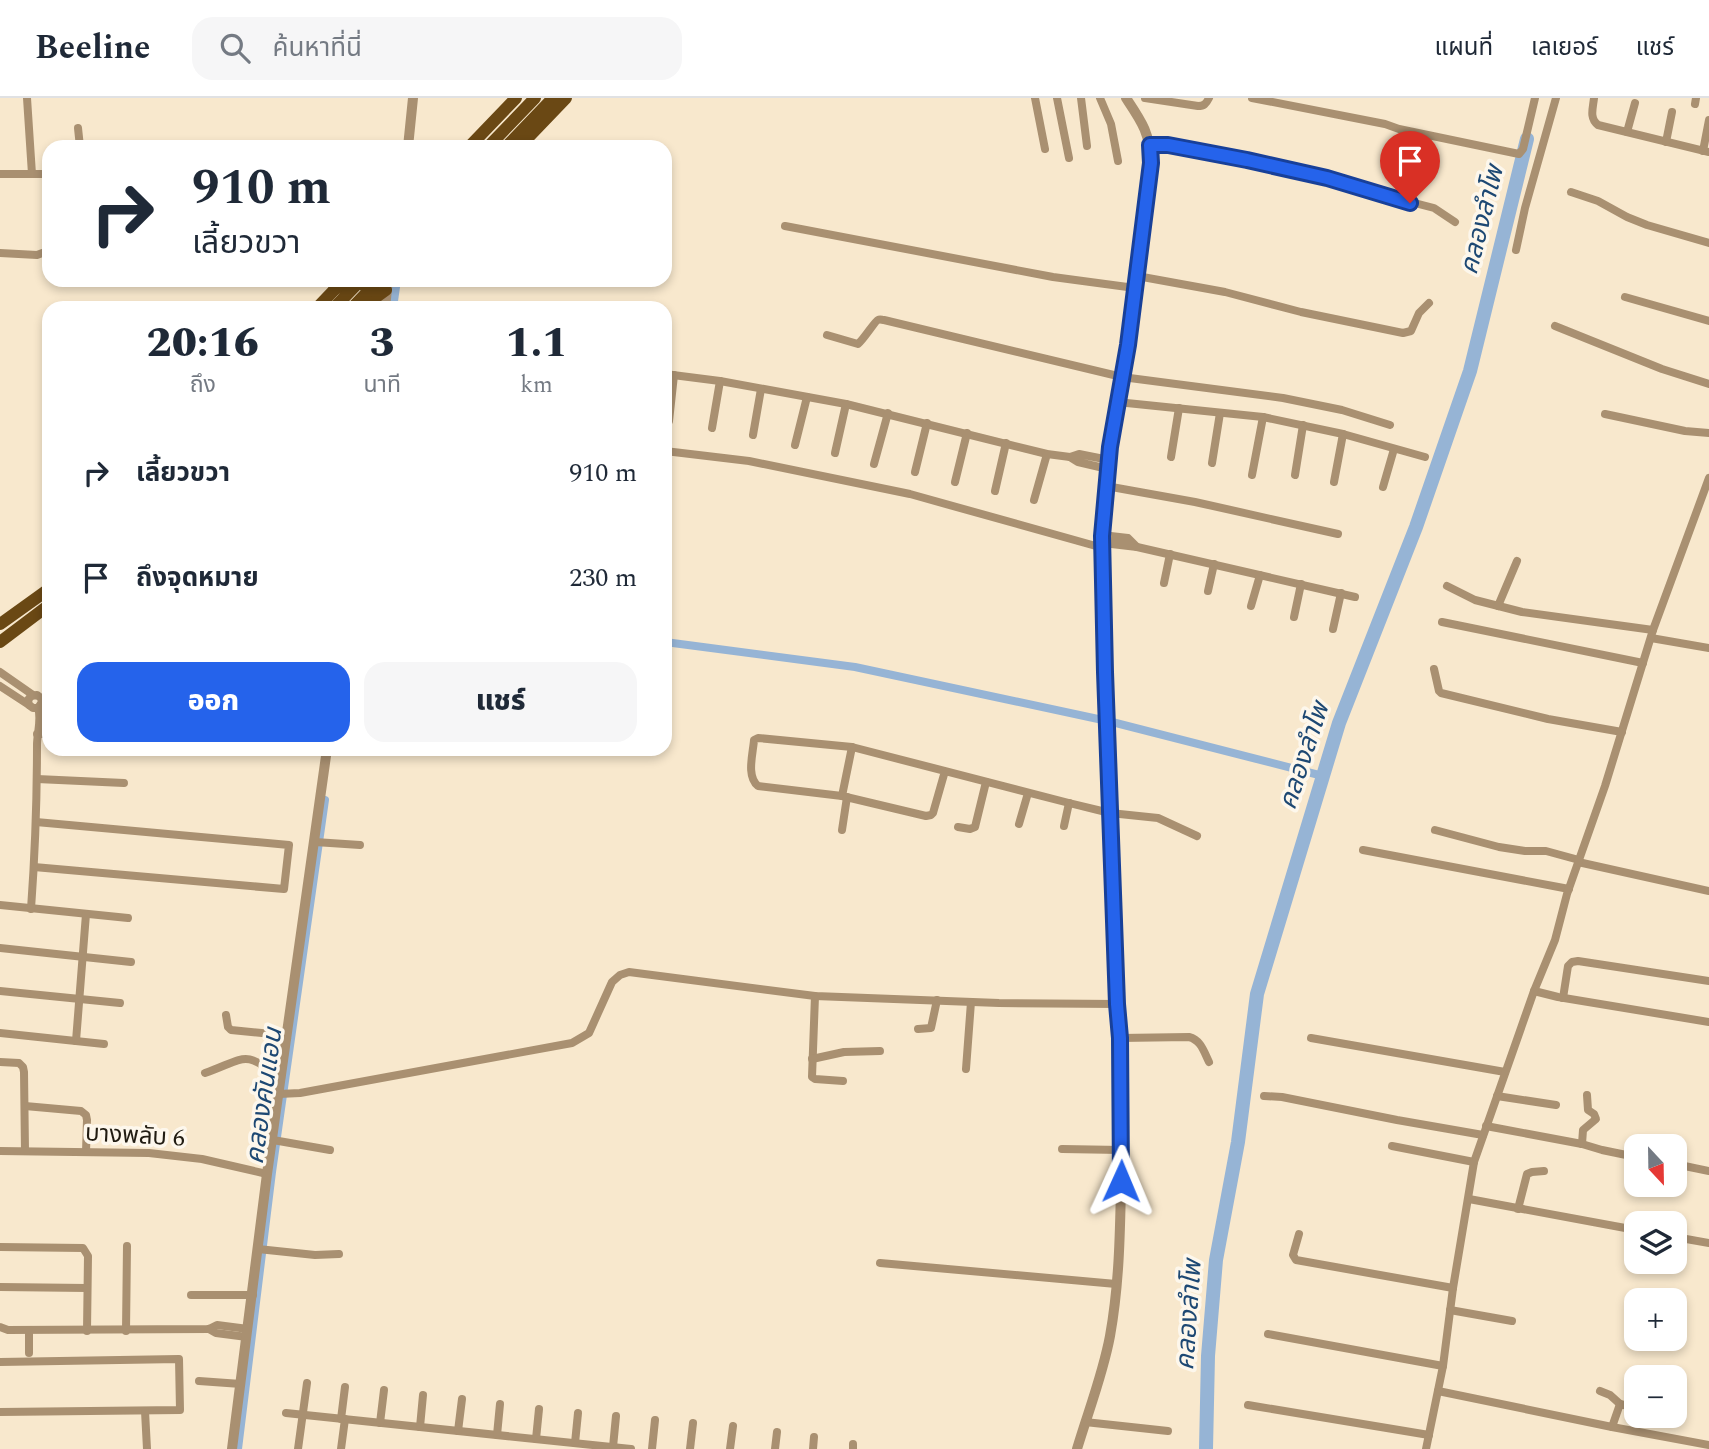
<!DOCTYPE html>
<html lang="th">
<meta charset="utf-8">
<style>
:root{--surface:#fff;--page:#f6f6f7;--text:#1f2937;--muted:#747a83;--line:#e0e1e3;--accent:#2563eb}
body{margin:0;font-family:Spectral,"Noto Sans Thai",serif;background:var(--page);color:var(--text);height:100vh;display:flex;flex-direction:column;font-size:26px;white-space:nowrap}
*{box-sizing:border-box;margin:0}
p{font-size:23px;color:var(--muted)}
.icon{flex:none;width:38px;height:38px;fill:none;stroke:currentColor;stroke-width:2;stroke-linecap:round;stroke-linejoin:round}
.map{position:relative;flex:1;overflow:hidden}
.side{position:absolute;left:42px;top:203px;width:630px;height:455px;display:flex;flex-direction:column;background:var(--surface);border-radius:21px;box-shadow:0 4px 10px #0003}
.side>*{flex:none}
.hud{position:absolute;left:42px;top:42px;width:630px;height:147px;border-radius:21px;box-shadow:0 4px 10px #0003;background:#fff;color:var(--text);overflow:hidden}
.needle{width:46px;rotate:158deg}
.tools{position:absolute;left:1624px;top:1036px;display:grid;gap:14px}
.tools a{display:grid;place-items:center;width:63px;height:63px;border-radius:14px;background:var(--surface);box-shadow:0 4px 10px #0003;font-size:35px}
.pin{position:absolute;display:grid;place-items:center;width:60px;height:60px;color:#fff;margin:-72px -30px;border-radius:50% 50% 50% 0;rotate:-45deg;box-shadow:0 0 7px #0007}
.pin .icon{rotate:45deg}
.me{position:absolute;width:77px;margin:-38px;rotate:1deg;stroke-linejoin:round;filter:drop-shadow(0 0 5px #0008)}
.turn{display:flex;align-items:center;gap:24px;height:147px;padding:0 35px;font-size:32px}
.turn .icon{width:91px;height:91px;stroke-width:2.5}
.turn b{display:block;font-size:49px;line-height:60px}
.eta{display:flex;justify-content:space-evenly;align-items:center;height:119px;text-align:center}
.eta b{font-size:42px;font-weight:800;line-height:49px}
.primary-button{display:flex;gap:14px;margin-top:auto;padding:14px 35px}
.primary-button a{flex:1;height:80px;border-radius:21px;background:var(--accent);color:#fff;font-size:28px;font-weight:800;line-height:80px;text-align:center}
.primary-button a+a{background:var(--page);color:var(--text)}
ul{padding:0;list-style:none}
li{display:flex;align-items:center;gap:21px;height:105px;padding:0 35px}
li div{flex:1}
li b{display:block;font-size:26px}
li em{font-style:normal}
header{display:flex;align-items:center;gap:42px;box-sizing:border-box;height:98px;padding:0 35px;background:var(--surface);border-bottom:2px solid var(--line)}
header strong{font-size:33px}
nav{display:flex;gap:38px;margin-inline-start:auto;font-size:24px}
.search{width:490px;height:63px;background:var(--page);display:flex;align-items:center;gap:18px;box-sizing:border-box;padding:0 24px;border-radius:21px;color:var(--muted);font-size:26px}
.map>svg:first-child{display:block}
.lines{fill:none;stroke-linecap:round;stroke-linejoin:round}
.canal{stroke:#96b4d5;stroke-width:8}
.river{stroke:#96b4d5;stroke-width:14}
.minor{stroke:#a99071;stroke-width:8}
.tertiary{stroke:#a99071;stroke-width:10}
.primary{stroke:#6a4814;stroke-width:12}
.route-casing{stroke:#184099;stroke-width:18}
.route{stroke:#2563eb;stroke-width:12}
.labels{text-anchor:middle;dominant-baseline:central;stroke-width:7;stroke-linejoin:round;paint-order:stroke}
.street-label{font-size:24px;fill:#211c12;stroke:#fdf7ec}
.water-label{font-size:26px;font-style:italic;fill:#1d4873;stroke:#fdf7ec}
</style>
<header>
<strong>Beeline</strong>
<div class="search"><svg class="icon" aria-label="search" viewBox="0 0 24 24"><circle cx="10" cy="10" r="6"/><path d="M15 15l6 6"/></svg>ค้นหาที่นี่</div>
<nav><a>แผนที่</a><a>เลเยอร์</a><a>แชร์</a></nav>
</header>
<div class="map">
<svg width="1709" height="1351" viewBox="0 0 1709 1351">
<rect width="100%" height="100%" fill="#f8e8cd"/>
<g class="lines">
<g class="canal">
<path d="M393,210L397,182"/>
<path d="M665,544L855,569L1112,624L1323,678"/>
<path d="M238,1351L272,1074L325,702"/>
</g>
<path class="river" d="M1206,1351L1208,1258L1216,1162L1238,1044L1257,896L1339,625L1416,429L1470,273L1527,41"/>
<g class="minor">
<path d="M27,0L32,76"/>
<path d="M1035,0L1045,51"/>
<path d="M1057,0L1069,60"/>
<path d="M1081,0L1087,48"/>
<path d="M1100,0L1111,26L1118,63"/>
<path d="M1145,0L1198,8C1204,8 1206,6 1209,0"/>
<path d="M1252,0L1385,26L1399,31L1519,56L1523,51L1535,0"/>
<path d="M1594,0C1593,10 1589,20 1598,27L1709,54"/>
<path d="M1695,6L1696,0"/>
<path d="M78,30L80,49"/>
<path d="M1627,34L1635,5"/>
<path d="M1666,44L1672,14"/>
<path d="M1150,47H1174L1327,80L1372,94L1434,110L1455,124"/>
<path d="M1703,53L1709,22"/>
<path d="M0,76H49"/>
<path d="M1571,94L1598,103L1627,119L1647,127L1709,145"/>
<path d="M785,128L1053,179L1135,190"/>
<path d="M1516,152L1525,110L1556,0"/>
<path d="M0,155L37,157L45,154L48,150L49,110"/>
<path d="M1137,178L1225,194L1301,214L1403,235L1411,233L1419,215L1429,205"/>
<path d="M1625,199L1709,223"/>
<path d="M1555,228L1662,271L1709,286"/>
<path d="M827,237L858,246C864,241 875,223 878,222C880,221 882,222 884,222L1122,279L1283,300L1342,312L1390,327"/>
<path d="M665,276L720,283L846,306L1047,356L1070,359"/>
<path d="M1117,304L1263,319L1343,336L1425,359"/>
<path d="M1605,316L1685,333L1709,335"/>
<path d="M669,323L674,277"/>
<path d="M712,330L720,283"/>
<path d="M753,337L761,291"/>
<path d="M795,347L807,299"/>
<path d="M665,353L749,363L910,396L1103,450"/>
<path d="M835,355L846,306"/>
<path d="M1171,359L1179,310"/>
<path d="M1212,365L1220,315"/>
<path d="M874,366L888,315"/>
<path d="M1108,371L1078,364L1070,359L1079,356L1109,362"/>
<path d="M915,374L927,325"/>
<path d="M1252,377L1263,319"/>
<path d="M1295,377L1303,327"/>
<path d="M955,384L967,335"/>
<path d="M1334,384L1343,336"/>
<path d="M1106,388L1195,404L1338,436"/>
<path d="M1383,389L1394,351"/>
<path d="M995,393L1006,345"/>
<path d="M1034,402L1047,356"/>
<path d="M1102,437L1128,440L1137,449L1103,445"/>
<path d="M1137,449L1355,499"/>
<path d="M1164,485L1170,456"/>
<path d="M1447,488L1475,502L1522,514L1653,532"/>
<path d="M1208,493L1214,466"/>
<path d="M1251,508L1260,477"/>
<path d="M1498,508L1517,463"/>
<path d="M1294,519L1301,486"/>
<path d="M1442,524L1643,565"/>
<path d="M1333,531L1341,495"/>
<path d="M1651,540L1709,550"/>
<path d="M1434,571L1439,593L1441,595L1548,621L1622,634"/>
<path d="M0,574L33,597"/>
<path d="M0,588L29,607"/>
<path d="M37,636H49"/>
<path d="M945,673L933,715L931,717L926,718L842,698L758,688C746,678 753,656 754,642L758,640L852,649L1069,705L1110,715L1158,720L1197,738"/>
<path d="M37,681L124,685"/>
<path d="M842,698L852,649"/>
<path d="M1019,726L1028,695"/>
<path d="M1064,728L1069,705"/>
<path d="M958,729L970,731L975,729L986,684"/>
<path d="M842,732L847,699"/>
<path d="M1435,732L1499,749L1525,753H1546L1579,762"/>
<path d="M315,744L360,747"/>
<path d="M1363,752L1569,791"/>
<path d="M1578,764L1709,793"/>
<path d="M34,769L284,791L289,747L36,724"/>
<path d="M0,807L128,820"/>
<path d="M31,811C35,756 37,702 37,647C37,635 42,621 38,610L42,604L41,600L37,597L31,598L28,602L29,607L33,610H38"/>
<path d="M0,850L131,864"/>
<path d="M0,893L120,905"/>
<path d="M1534,893L1558,899L1709,924"/>
<path d="M815,898L812,979L815,981L843,983"/>
<path d="M1563,900L1568,868L1572,864L1578,863L1709,883"/>
<path d="M226,917L228,929L231,932L272,936L287,941"/>
<path d="M918,931L931,930L937,902"/>
<path d="M0,935L104,946"/>
<path d="M1120,940L1189,939C1201,942 1204,954 1209,964"/>
<path d="M1311,940L1505,974"/>
<path d="M76,943L86,816"/>
<path d="M812,961L844,954L880,953"/>
<path d="M0,964L19,965L23,969L24,974L25,1053"/>
<path d="M966,971L971,904"/>
<path d="M205,975C247,960 243,951 281,980"/>
<path d="M279,996L300,995L572,945L589,935L612,884L620,877L629,874L815,898L999,905L1117,906"/>
<path d="M1264,998L1282,999L1397,1022L1483,1037"/>
<path d="M1497,998L1556,1007"/>
<path d="M25,1008L81,1013L86,1017L87,1022L86,1054"/>
<path d="M1486,1028L1582,1046L1602,1052L1636,1059"/>
<path d="M273,1042L330,1052"/>
<path d="M1582,1046L1583,1032L1596,1021L1594,1016L1588,1012L1587,997"/>
<path d="M1392,1048L1474,1064"/>
<path d="M1062,1051L1121,1052"/>
<path d="M0,1053L149,1055L202,1061L267,1076"/>
<path d="M1675,1066L1709,1073"/>
<path d="M1469,1101L1636,1132"/>
<path d="M1518,1111L1527,1076L1532,1074L1544,1073"/>
<path d="M1299,1136L1293,1157L1296,1162L1453,1190"/>
<path d="M1675,1139L1709,1145"/>
<path d="M0,1149L83,1150L88,1158L87,1233"/>
<path d="M258,1151L315,1157L339,1156"/>
<path d="M880,1165L1116,1186"/>
<path d="M0,1189L87,1190"/>
<path d="M191,1197H253"/>
<path d="M1450,1212L1512,1223"/>
<path d="M0,1229L8,1232L209,1231L217,1227L248,1231"/>
<path d="M209,1231L216,1235L247,1239"/>
<path d="M29,1232V1255"/>
<path d="M126,1233L127,1148"/>
<path d="M1268,1236L1443,1268"/>
<path d="M0,1264L179,1261L180,1312L0,1314"/>
<path d="M199,1283L241,1286"/>
<path d="M1438,1293L1612,1329L1709,1347"/>
<path d="M1600,1293L1610,1297L1620,1306"/>
<path d="M1248,1307L1429,1337"/>
<path d="M145,1313L147,1351"/>
<path d="M286,1315L631,1351"/>
<path d="M341,1321L345,1289"/>
<path d="M1085,1324L1168,1333"/>
<path d="M380,1325L384,1292"/>
<path d="M420,1329L423,1297"/>
<path d="M1612,1329L1620,1306L1636,1310"/>
<path d="M458,1333L462,1301"/>
<path d="M497,1337L500,1306"/>
<path d="M536,1341L539,1311"/>
<path d="M575,1345L578,1315"/>
<path d="M613,1349L616,1318"/>
<path d="M298,1351L307,1285"/>
<path d="M341,1351L345,1321"/>
<path d="M652,1351L655,1322"/>
<path d="M690,1351L693,1325"/>
<path d="M730,1351L733,1328"/>
<path d="M775,1351L777,1334"/>
<path d="M813,1351L814,1339"/>
<path d="M853,1351V1346"/>
<path d="M1426,1351L1443,1268L1453,1190L1474,1064L1534,893L1555,842L1567,796L1605,688L1653,532L1709,380"/>
</g>
<g class="tertiary">
<path d="M408,49L413,0"/>
<path d="M385,210L388,182"/>
<path d="M232,1351L267,1076L327,651"/>
<path d="M1077,1351C1088,1314 1103,1276 1110,1238C1119,1188 1120,1138 1121,1088C1122,1028 1122,966 1117,906L1105,574L1102,433L1110,349L1128,247L1151,65C1150,35 1142,24 1126,0"/>
</g>
<g class="primary">
<path d="M469,49L516,0"/>
<path d="M488,49L535,0"/>
<path d="M506,49L553,0"/>
<path d="M519,49L566,0"/>
<path d="M334,192C346,185 357,178 368,191V197L363,209"/>
<path d="M364,208L386,192"/>
<path d="M317,210L339,187"/>
<path d="M334,210L361,182"/>
<path d="M352,210L379,182"/>
<path d="M0,526L49,491"/>
<path d="M0,544L49,507"/>
</g>
</g>
<g class="lines">
<g class="route-casing">
<path id="route" d="M1121,1083L1120,940L1117,906L1105,574L1102,438L1110,349L1128,247L1151,65L1150,47H1168L1247,62L1327,80L1410,105"/>
</g>
<use href="#route" class="route"/>
</g>
<g class="labels">
<g class="street-label">
<text transform="translate(135 1038) rotate(3)">บางพลับ 6</text>
</g>
<g class="water-label">
<text transform="translate(1482 122) rotate(-76)">คลองลำโพ</text>
<text transform="translate(1304 658) rotate(-72)">คลองลำโพ</text>
<text transform="translate(264 998) rotate(-82)">คลองคันแอน</text>
<text transform="translate(1189 1217) rotate(-86)">คลองลำโพ</text>
</g>
</g>
</svg>
<div class="tools">
<a><svg class="needle" viewBox="-14 -14 28 28"><path d="M0-13l5 13h-10z" fill="#e53935"/><path d="M0 13l5-13h-10z" fill="#747a83"/></svg></a>
<a><svg class="icon" aria-label="layers" viewBox="0 0 24 24"><path d="M12 4l9 5-9 5-9-5zM3 14l9 5 9-5"/></svg></a>
<a>+</a>
<a>−</a>
</div>
<div class="pin" style="left:1410px;top:105px;background:#d93025"><svg class="icon" aria-label="arrive" viewBox="0 0 24 24"><path d="M6 21V4h12l-3 4 3 4H6"/></svg></div>
<svg class="me" style="left:1121px;top:1083px" viewBox="-20 -20 40 40"><path d="M0-17L14 15 0 8-14 15z" fill="#2563eb" stroke="#fff" stroke-width="4"/></svg>
<div class="hud">
<div class="turn"><svg class="icon" aria-label="right" viewBox="0 0 24 24"><path d="M7 20v-9h11M14 6l5 5-5 5"/></svg><div><b>910 m</b>เลี้ยวขวา</div></div>
</div>
<section class="side">
<div class="eta">
<div><b>20:16</b><p>ถึง</p></div>
<div><b>3</b><p>นาที</p></div>
<div><b>1.1</b><p>km</p></div>
</div>
<ul>
<li><svg class="icon" aria-label="right" viewBox="0 0 24 24"><path d="M7 20v-9h11M14 6l5 5-5 5"/></svg><div><b>เลี้ยวขวา</b></div><em>910 m</em></li>
<li><svg class="icon" aria-label="arrive" viewBox="0 0 24 24"><path d="M6 21V4h12l-3 4 3 4H6"/></svg><div><b>ถึงจุดหมาย</b></div><em>230 m</em></li>
</ul>
<div class="primary-button"><a>ออก</a><a>แชร์</a></div>
</section>
</div>
